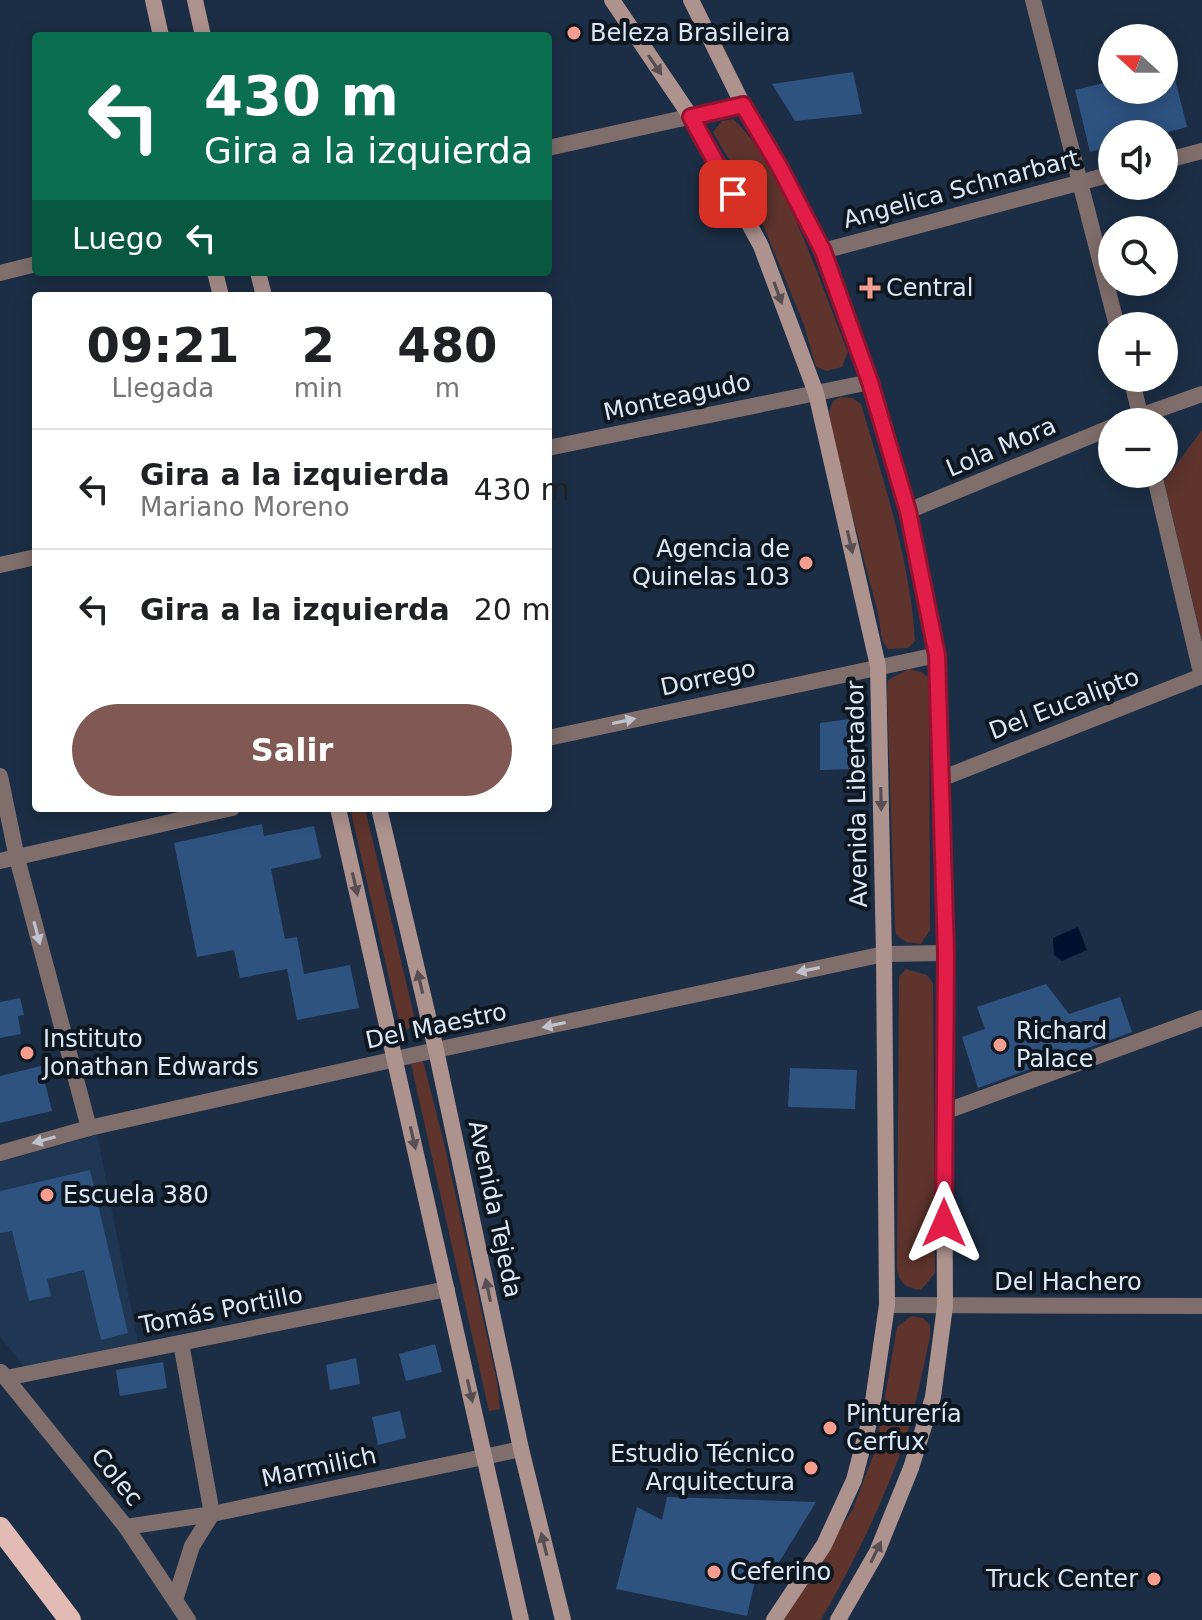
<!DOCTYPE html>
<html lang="es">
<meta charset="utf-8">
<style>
:root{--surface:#fff;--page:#f6f6f6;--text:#202124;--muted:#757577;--line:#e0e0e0;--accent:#805954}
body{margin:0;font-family:"DejaVu Sans",sans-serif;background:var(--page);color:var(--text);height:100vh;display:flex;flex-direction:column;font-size:30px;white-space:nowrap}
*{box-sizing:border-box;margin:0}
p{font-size:26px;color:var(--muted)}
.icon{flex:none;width:44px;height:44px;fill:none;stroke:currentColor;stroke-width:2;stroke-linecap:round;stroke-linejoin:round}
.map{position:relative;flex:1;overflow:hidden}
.sheet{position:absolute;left:32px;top:292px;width:520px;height:520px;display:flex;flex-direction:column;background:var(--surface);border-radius:8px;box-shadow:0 4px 20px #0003}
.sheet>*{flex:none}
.guide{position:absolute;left:32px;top:32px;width:520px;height:244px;border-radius:8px;box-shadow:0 4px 20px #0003;background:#0b6e4f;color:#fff;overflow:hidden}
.needle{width:52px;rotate:291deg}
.fabs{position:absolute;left:1098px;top:24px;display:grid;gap:16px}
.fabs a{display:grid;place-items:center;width:80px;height:80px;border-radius:50%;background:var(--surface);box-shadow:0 4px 20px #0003;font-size:40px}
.pin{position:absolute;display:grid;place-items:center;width:68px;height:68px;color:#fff;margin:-34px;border-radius:16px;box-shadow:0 4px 12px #0006}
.me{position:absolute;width:88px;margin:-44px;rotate:0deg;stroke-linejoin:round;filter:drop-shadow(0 0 6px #0008)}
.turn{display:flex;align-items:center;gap:28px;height:168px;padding:0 40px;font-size:36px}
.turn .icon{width:104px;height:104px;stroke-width:2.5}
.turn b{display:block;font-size:56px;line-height:68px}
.then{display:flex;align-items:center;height:76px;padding:0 40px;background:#0003;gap:16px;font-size:30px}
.eta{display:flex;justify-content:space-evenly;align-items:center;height:136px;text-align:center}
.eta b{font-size:48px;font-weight:700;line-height:56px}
.cta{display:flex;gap:16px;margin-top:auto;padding:16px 40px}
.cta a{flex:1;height:92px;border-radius:48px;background:var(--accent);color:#fff;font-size:32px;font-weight:700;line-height:92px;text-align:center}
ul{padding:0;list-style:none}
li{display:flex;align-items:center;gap:24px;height:120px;padding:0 40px;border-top:2px solid var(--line)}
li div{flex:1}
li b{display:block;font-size:30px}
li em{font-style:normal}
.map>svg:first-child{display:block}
.built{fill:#203753}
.green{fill:#5e342d}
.water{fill:#001130}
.building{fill:#2e5381}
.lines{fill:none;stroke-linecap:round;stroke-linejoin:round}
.minor{stroke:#7f6e6b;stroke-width:16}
.secondary{stroke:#ad928e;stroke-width:16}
.trunk{stroke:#e1bbb4;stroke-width:22}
.oneway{fill:#564e52}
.oneway2{fill:#c0c3cd}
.route-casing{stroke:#92132f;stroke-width:20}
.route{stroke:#e11d48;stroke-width:14}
.poi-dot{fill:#f59d8e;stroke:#0e1620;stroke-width:3}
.labels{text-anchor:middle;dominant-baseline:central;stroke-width:8;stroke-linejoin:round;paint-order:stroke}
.poi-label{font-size:24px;fill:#dce8f7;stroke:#0e1620;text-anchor:start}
.street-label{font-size:24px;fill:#dce8f7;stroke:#0e1620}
</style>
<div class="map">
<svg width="1202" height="1620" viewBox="0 0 1202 1620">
<rect width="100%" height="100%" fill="#1c2e45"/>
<path class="built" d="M97,1135L138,1343L25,1368L0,1336V1162Z"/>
<g class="green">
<path d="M733,119C782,162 822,289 848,352L842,367L827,371L816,367L804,325L754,203L713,132L722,121Z"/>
<path d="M841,397L852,398L861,404C884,483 910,559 915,641L908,648L888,649L882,640L878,613L835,449L829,412L833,401Z"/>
<path d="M1202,430V641L1164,481Z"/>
<path d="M909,669L921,672L929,678L930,930L921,944L906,942L896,935L895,927L887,694L888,680Z"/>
<path d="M350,808H365L416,1024L407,1030L400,1026Z"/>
<path d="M906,969L927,975L933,983L935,1273L921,1290C906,1288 900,1284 897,1269L899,977Z"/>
<path d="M423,1061L444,1143L497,1381L500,1409L489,1411L411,1064Z"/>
<path d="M911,1316L923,1318L930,1325V1337C922,1373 915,1411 903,1446C881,1507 853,1564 821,1620H782L853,1509L876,1448L897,1327Z"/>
</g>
<path class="water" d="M1078,927L1087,950L1062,961L1054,955L1053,938Z"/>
<g class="building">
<path d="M1164,55H1169L1187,127L1161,134H1112V146L1090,152L1075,90L1112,81V90H1164Z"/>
<path d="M853,72L862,114L795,121L772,84Z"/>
<path d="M857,718L856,769L820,770V723Z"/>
<path d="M262,824L264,836L314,826L321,858L271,869L285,939L297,937L304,974L350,965L359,1008L297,1020L287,969L240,978L234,950L197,957L174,843Z"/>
<path d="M1046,984L1069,1014L1120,997L1132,1032L978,1088L962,1037L985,1029L977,1007Z"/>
<path d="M20,998L24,1015L18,1016L21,1034L0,1038V1002Z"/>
<path d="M41,1066L52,1111L0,1123V1076Z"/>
<path d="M790,1068L857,1070L855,1109L788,1107Z"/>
<path d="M90,1170L128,1333L101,1340L84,1270L47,1279L51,1296L29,1301L12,1231L0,1233V1191Z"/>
<path d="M435,1344L442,1372L406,1381L399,1354Z"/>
<path d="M356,1358L360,1384L330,1390L326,1365Z"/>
<path d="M163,1362L167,1388L120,1396L116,1370Z"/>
<path d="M400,1411L406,1438L378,1445L372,1417Z"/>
<path d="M667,1497L816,1502L770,1577L756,1576L747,1616L616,1589L637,1507L662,1520Z"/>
</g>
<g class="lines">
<g class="minor">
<path d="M1033,0L1117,326"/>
<path d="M548,148L743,105"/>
<path d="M1164,161L1202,151"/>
<path d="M823,251L1112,174"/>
<path d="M0,273L36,264"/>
<path d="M1131,378L1142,422"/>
<path d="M1123,422L1202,394"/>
<path d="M548,448L870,382"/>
<path d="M1154,474L1202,677"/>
<path d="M908,511L1112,427"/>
<path d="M0,565L36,557"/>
<path d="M548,738L937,655"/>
<path d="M0,776L17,858L89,1128"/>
<path d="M943,778L1202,676"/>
<path d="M0,861L232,808"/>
<path d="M944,1112L1202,1018"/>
<path d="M0,1153L89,1128L436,1050L884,954L946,953"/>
<path d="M887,1305L1202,1306"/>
<path d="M1,1372L126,1527L188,1620"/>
<path d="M6,1378L447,1289"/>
<path d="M126,1527L212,1514L521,1449"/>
<path d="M175,1600L192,1546L212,1514L181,1343"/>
</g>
<g class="secondary">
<path d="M153,0L161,36"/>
<path d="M195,0L203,36"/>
<path d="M612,0L691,117L761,246L816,393L878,666L884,954L887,1305L871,1415L854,1480L824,1545L774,1620"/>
<path d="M691,0L743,105L779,166L823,251L870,382L908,511L937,655L946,953L944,1112L945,1306L933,1397L911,1468L877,1552L838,1620"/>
<path d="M215,272L221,296"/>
<path d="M258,272L264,296"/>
<path d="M338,808L521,1620"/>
<path d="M379,808L436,1050L521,1449L563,1620"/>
</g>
<path class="trunk" d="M0,1528L70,1620"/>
</g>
<defs><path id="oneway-solid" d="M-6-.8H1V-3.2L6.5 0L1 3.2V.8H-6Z" transform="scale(2)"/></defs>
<g class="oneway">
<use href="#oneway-solid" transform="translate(655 65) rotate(56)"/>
<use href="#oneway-solid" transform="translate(778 293) rotate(70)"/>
<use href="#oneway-solid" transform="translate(850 542) rotate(77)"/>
<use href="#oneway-solid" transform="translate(881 799) rotate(89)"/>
<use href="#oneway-solid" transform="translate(355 884) rotate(77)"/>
<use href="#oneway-solid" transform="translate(420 982) rotate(-103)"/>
<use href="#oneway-solid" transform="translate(413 1138) rotate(77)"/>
<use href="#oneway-solid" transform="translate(488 1290) rotate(-102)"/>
<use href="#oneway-solid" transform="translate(470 1391) rotate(77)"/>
<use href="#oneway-solid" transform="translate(544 1544) rotate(-104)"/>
<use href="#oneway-solid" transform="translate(876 1552) rotate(-64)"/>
</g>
<g class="oneway2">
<use href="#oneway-solid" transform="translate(624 721) rotate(-12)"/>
<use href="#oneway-solid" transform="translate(37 933) rotate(75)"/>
<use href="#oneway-solid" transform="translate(808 970) rotate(168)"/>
<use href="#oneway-solid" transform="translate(554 1025) rotate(168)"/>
<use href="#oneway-solid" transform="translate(44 1140) rotate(164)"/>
</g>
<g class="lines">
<g class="route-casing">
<path id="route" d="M733,194L691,117L743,105L779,166L823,251L870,382L908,511L937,655L946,953L944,1223"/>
</g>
<use href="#route" class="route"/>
</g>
<g class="poi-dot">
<circle cx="574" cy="33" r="8"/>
<path d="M866 276h8v8h8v8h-8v8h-8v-8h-8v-8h8z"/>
<circle cx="806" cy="563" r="8"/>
<circle cx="1000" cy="1045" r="8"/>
<circle cx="27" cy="1053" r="8"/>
<circle cx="47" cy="1195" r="8"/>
<circle cx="830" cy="1428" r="8"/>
<circle cx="811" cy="1468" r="8"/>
<circle cx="714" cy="1572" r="8"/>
<circle cx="1154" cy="1579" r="8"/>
</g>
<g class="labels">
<g class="poi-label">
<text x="590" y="33">Beleza Brasileira</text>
<text x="886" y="288">Central</text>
<text x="790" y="549" text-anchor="end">Agencia de<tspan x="790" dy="28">Quinelas 103</tspan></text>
<text x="1016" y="1031">Richard<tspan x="1016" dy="28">Palace</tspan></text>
<text x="43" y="1039">Instituto<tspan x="43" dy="28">Jonathan Edwards</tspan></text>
<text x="63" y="1195">Escuela 380</text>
<text x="846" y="1414">Pinturería<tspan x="846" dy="28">Cerfux</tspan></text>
<text x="795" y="1454" text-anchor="end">Estudio Técnico<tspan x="795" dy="28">Arquitectura</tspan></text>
<text x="730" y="1572">Ceferino</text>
<text x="1138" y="1579" text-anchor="end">Truck Center</text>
</g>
<g class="street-label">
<text transform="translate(961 189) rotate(-15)">Angelica Schnarbart</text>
<text transform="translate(677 397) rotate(-12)">Monteagudo</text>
<text transform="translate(1001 447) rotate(-23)">Lola Mora</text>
<text transform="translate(708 678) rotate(-12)">Dorrego</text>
<text transform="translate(1064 704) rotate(-21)">Del Eucalipto</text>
<text transform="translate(857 794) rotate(-91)">Avenida Libertador</text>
<text transform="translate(436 1026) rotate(-12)">Del Maestro</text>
<text transform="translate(495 1209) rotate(78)">Avenida Tejeda</text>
<text x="1068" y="1282">Del Hachero</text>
<text transform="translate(221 1310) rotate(-11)">Tomás Portillo</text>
<text transform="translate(319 1467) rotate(-12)">Marmilich</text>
<text transform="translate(117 1477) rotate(51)">Colec</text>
</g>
</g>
</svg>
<div class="fabs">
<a><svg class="needle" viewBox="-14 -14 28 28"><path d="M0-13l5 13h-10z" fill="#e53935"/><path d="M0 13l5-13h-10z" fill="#757577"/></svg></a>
<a><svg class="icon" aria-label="sound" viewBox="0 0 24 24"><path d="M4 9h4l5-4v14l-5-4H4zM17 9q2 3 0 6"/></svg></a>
<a><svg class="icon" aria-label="search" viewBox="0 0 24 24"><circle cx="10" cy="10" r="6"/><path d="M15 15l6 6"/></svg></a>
<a>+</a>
<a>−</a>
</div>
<div class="pin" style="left:733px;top:194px;background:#d93025"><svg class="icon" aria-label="arrive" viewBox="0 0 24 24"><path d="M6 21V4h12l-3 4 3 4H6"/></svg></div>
<svg class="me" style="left:944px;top:1223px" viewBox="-20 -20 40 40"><path d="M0-17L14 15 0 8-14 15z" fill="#e11d48" stroke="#fff" stroke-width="4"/></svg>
<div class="guide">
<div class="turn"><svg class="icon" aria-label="left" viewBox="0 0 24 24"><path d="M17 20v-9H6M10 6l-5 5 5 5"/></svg><div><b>430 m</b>Gira a la izquierda</div></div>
<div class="then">Luego<svg class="icon" aria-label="left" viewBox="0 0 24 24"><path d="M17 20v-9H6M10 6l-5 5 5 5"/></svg></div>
</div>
<section class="sheet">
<div class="eta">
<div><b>09:21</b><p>Llegada</p></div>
<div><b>2</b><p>min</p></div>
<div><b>480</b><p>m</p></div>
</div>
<ul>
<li><svg class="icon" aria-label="left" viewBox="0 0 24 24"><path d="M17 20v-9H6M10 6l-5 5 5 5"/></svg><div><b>Gira a la izquierda</b><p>Mariano Moreno</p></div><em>430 m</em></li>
<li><svg class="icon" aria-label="left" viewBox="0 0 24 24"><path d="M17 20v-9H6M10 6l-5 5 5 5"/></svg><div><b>Gira a la izquierda</b></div><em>20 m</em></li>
</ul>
<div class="cta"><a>Salir</a></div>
</section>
</div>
